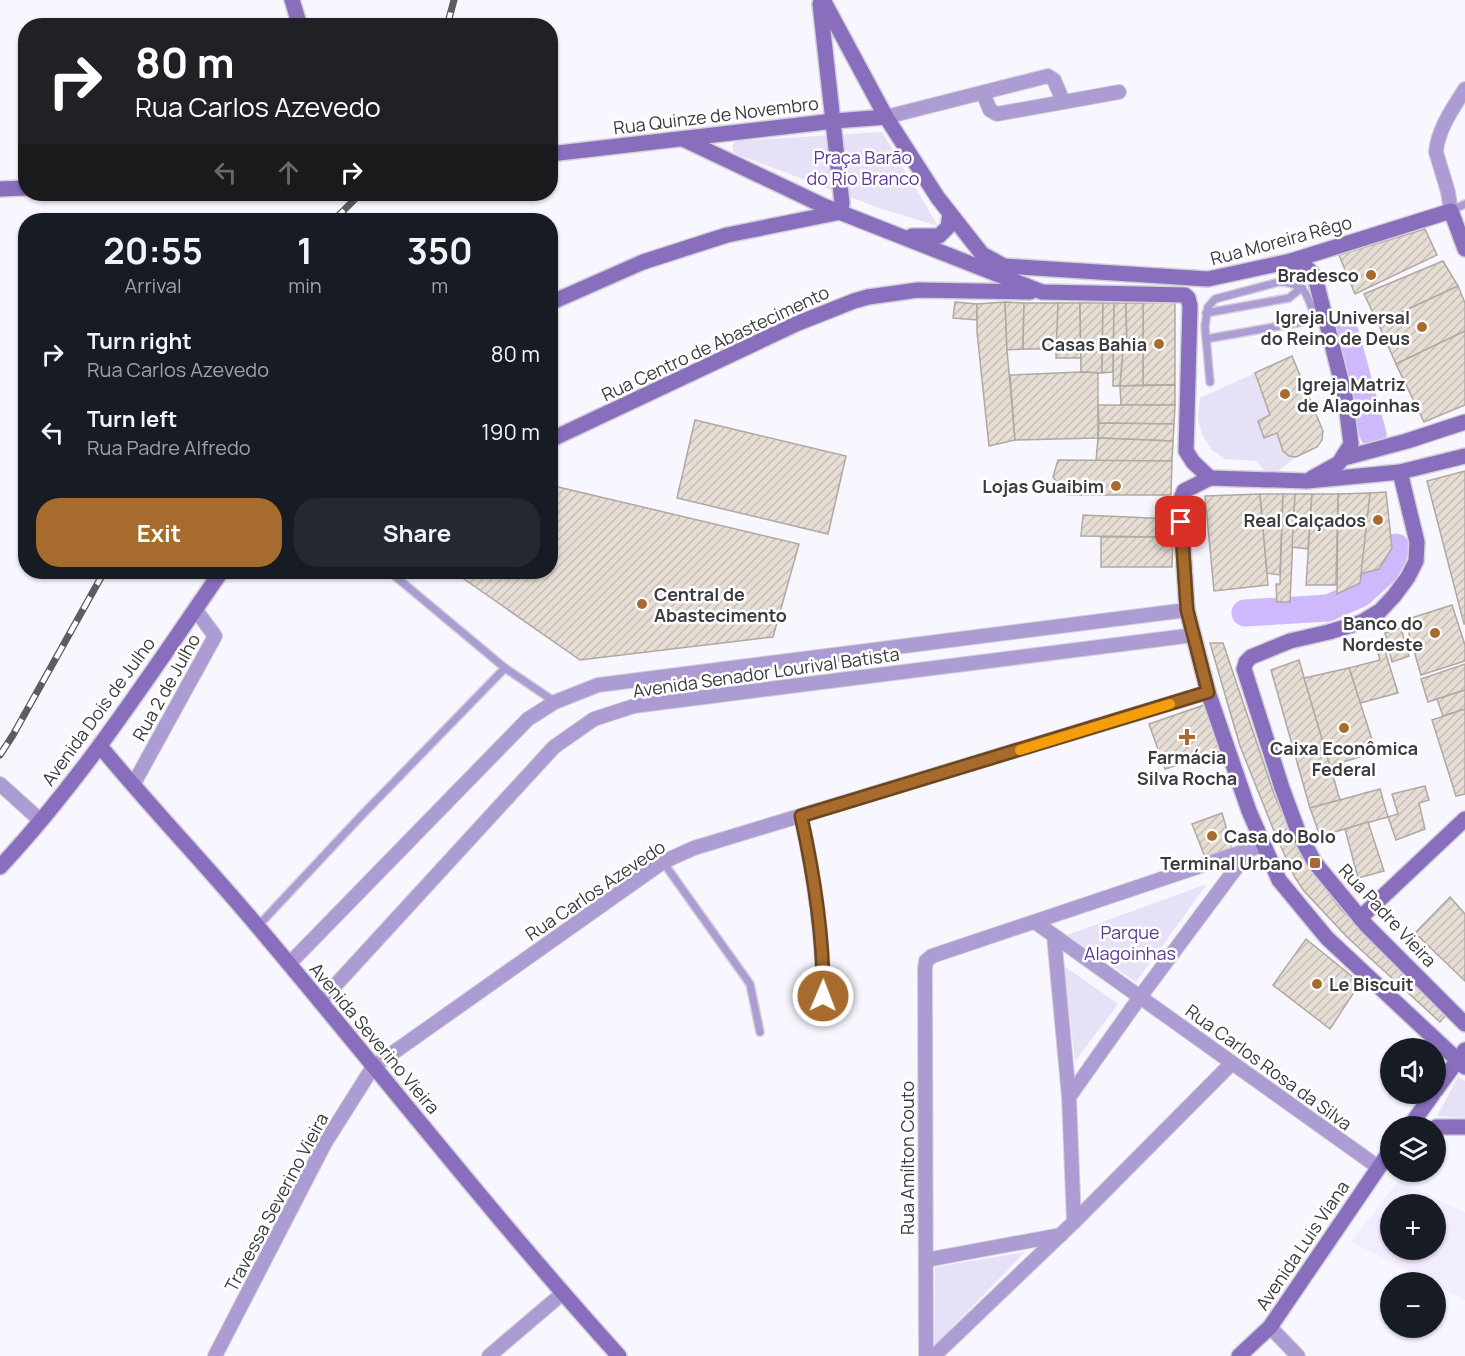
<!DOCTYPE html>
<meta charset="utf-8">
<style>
:root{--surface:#171b24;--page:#242831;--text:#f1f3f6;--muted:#9ea1a6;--accent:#a76c2d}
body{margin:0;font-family:Manrope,sans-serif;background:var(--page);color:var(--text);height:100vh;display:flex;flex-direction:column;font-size:22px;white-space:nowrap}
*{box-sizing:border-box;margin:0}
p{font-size:20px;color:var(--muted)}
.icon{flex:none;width:33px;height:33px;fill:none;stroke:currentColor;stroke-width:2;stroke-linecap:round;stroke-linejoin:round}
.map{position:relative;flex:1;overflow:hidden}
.drawer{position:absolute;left:18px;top:213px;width:540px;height:366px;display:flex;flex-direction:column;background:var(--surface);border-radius:24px;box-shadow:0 2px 4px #0004}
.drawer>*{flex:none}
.guide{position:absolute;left:18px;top:18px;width:540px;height:183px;border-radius:24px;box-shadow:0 2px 4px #0004;background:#202124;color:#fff;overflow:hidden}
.buttons{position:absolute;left:1380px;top:1038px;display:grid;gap:12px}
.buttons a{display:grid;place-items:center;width:66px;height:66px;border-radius:50%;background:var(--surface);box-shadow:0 2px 4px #0004;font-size:30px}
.pin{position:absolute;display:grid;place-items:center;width:51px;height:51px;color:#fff;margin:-26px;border-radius:12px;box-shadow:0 3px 9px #0006}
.me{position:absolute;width:66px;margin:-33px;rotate:1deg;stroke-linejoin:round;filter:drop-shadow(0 0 4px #0008)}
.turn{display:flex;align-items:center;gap:21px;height:126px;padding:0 18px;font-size:27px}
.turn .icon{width:78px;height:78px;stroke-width:2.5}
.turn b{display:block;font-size:42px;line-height:51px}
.lanes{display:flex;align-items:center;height:57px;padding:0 18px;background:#0003;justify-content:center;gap:30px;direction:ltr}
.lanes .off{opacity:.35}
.eta{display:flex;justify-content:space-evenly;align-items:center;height:102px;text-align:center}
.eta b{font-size:36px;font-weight:700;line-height:42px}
.cta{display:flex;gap:12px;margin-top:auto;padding:12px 18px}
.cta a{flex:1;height:69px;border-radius:24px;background:var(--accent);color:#fff;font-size:24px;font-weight:700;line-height:69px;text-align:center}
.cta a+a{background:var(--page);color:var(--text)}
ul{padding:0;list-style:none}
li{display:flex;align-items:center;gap:18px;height:78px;padding:0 18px}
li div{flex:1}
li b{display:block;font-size:22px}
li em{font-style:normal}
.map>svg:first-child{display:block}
.built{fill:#f1ecfe;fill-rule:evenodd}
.green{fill:#e7e1f7}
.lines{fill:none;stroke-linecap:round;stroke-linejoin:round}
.river{stroke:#cfb9fd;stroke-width:27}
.building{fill:url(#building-hatch);stroke:#b0a8a1;stroke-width:1.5}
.lane-casing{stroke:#d2d1d8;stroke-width:10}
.street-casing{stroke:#d2d1d8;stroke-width:16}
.secondary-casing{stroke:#d2d1d8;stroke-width:18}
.lane{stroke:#ad9cd3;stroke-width:7}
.street{stroke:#ad9cd3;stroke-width:14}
.secondary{stroke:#8a6ebe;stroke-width:15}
.rail-casing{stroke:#5d5c61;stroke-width:7}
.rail{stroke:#fff;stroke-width:4.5;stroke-dasharray:14;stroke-linecap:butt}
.route-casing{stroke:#6d461d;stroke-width:15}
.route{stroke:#a76c2d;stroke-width:10}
.slow{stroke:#f59e0b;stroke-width:10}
.poi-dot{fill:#a76c2d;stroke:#fff;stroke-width:2}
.labels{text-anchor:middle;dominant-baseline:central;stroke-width:5;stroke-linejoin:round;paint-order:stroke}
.street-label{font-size:18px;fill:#3c3b3f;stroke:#fff}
.park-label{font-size:18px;fill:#5e3696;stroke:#fff}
.poi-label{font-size:18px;font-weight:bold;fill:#3c3b3f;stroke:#fff;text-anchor:end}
</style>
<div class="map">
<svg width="1465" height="1356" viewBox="0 0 1465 1356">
<defs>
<pattern id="building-hatch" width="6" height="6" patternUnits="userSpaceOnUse" patternTransform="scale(1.5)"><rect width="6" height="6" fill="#e6ddd5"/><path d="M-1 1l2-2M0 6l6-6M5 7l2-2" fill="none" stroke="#c6bfb8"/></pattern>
</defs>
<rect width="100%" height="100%" fill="#f8f6fe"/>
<path class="built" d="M1399,1180L1465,1213V1300L1436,1285V1282H1431L1351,1242ZM1390,1204H1436V1250H1390Z"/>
<g class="green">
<path d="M882,132L938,226L882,209L736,154L733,151V145L736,141Z"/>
<path d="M1255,373L1270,415L1258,422L1264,438L1277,433C1281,445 1282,455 1296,457L1278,471L1269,473L1262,468L1257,461L1225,459L1212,450L1202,434L1198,418L1200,398Z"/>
<path d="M1207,884L1136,982L1067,935Z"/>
<path d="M1064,966L1118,1004L1075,1061Z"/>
<path d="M1458,1077L1465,1081V1118L1437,1116Z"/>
<path d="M1025,1252L934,1346L935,1267Z"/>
</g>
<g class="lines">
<g class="river">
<path d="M1345,332L1373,434"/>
<path d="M1245,613L1328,608L1360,594L1385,571L1393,557L1396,547"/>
</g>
</g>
<g class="building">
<path d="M1425,229L1437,255L1355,294L1339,255Z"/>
<path d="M1443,261L1458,286L1378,323L1364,294Z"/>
<path d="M1458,286L1465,303V331L1396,364L1378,323Z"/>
<path d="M955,302L977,304V320L953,318Z"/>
<path d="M1005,302L1007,350L1015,440L989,446L977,332V304Z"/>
<path d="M1005,302L1024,303L1023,349L1007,350Z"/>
<path d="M1175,302V385H1143V303Z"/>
<path d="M1024,303H1058L1057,349H1023Z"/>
<path d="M1058,303H1080L1081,358H1056Z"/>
<path d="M1080,303H1103L1102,373L1081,372Z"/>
<path d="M1103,303H1114L1113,372L1102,373Z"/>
<path d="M1114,303H1126L1127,352H1123L1120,386H1113Z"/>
<path d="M1126,303H1143V385L1120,386L1123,352H1127Z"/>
<path d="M1465,331V405L1424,422L1396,364Z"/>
<path d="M1292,356L1323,431L1322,440L1317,447L1296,457L1289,456L1283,451L1277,433L1264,438L1258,421L1270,415L1255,373Z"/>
<path d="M1081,372L1098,373V438L1015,440L1010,375Z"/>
<path d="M1175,385V405H1121L1120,386Z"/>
<path d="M1098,405H1175L1174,424L1099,423Z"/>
<path d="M695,420L846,456L828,534L677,498Z"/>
<path d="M1099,423L1174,424L1173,441L1098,438Z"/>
<path d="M1098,438L1173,441L1172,461H1096Z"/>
<path d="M1058,460L1172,461L1171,495H1067L1053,477Z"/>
<path d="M1465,471V624H1464L1427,481Z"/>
<path d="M554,486L799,544L773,637L580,660L454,572H550V487Z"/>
<path d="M1386,492L1392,548L1379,569L1360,574L1370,493Z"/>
<path d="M1370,493L1360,583L1337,594L1338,494Z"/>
<path d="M1260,494L1268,585L1214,591L1205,496Z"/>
<path d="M1260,494H1283L1280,575L1267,573Z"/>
<path d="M1283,494H1295L1290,602H1277L1276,584H1280Z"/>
<path d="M1295,494H1312L1308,549L1292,547Z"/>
<path d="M1312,494H1338L1336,585H1306Z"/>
<path d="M1083,515L1172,519L1173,537L1081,536Z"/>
<path d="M1101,537H1173L1172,567H1101Z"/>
<path d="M1452,605L1465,645V661L1421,675L1405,620Z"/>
<path d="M1401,628L1409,656L1392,662L1385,633Z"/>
<path d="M1210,643H1223L1274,794L1302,857L1340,908L1446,1015L1440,1022L1347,937L1304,891L1294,876L1274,831L1240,746Z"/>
<path d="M1385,651L1398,693L1360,703L1349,668L1380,660L1378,653Z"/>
<path d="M1299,660L1340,800L1310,808L1271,670Z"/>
<path d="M1465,664V690L1428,702L1421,679Z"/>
<path d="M1349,668L1376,752L1330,766L1304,678Z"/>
<path d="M1465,690V709L1443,716L1437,699Z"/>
<path d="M1210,703L1224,750L1165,769L1149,724Z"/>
<path d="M1465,709V794L1456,796L1432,720Z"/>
<path d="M1425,786L1429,800L1419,803L1425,829L1396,840L1388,817L1398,814L1392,794Z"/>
<path d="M1380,789L1388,817L1320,836L1310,808Z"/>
<path d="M1222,813L1232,848L1205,857L1192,824Z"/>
<path d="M1368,822L1384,871L1358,878L1345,829Z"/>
<path d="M1450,897L1465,914V981L1415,933Z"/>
<path d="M1306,939L1360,983L1330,1029L1273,985Z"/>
</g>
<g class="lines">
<g class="lane-casing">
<g id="lane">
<path d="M1451,211L1465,204"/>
<path d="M1206,313L1289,298L1302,287"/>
<path d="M1206,339L1319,319"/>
<path d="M1210,382L1205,326L1208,307L1215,299L1279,282C1308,283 1307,296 1316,320"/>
<path d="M390,572L505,668L555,702"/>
<path d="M663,862L750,984L760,1032"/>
<path d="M258,926L362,815L505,668"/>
</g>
</g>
<g class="street-casing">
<g id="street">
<path d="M983,93L990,110L997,114L1119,92"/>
<path d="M886,117L1048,76L1054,80L1063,101"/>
<path d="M1451,211L1448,192L1436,152C1438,129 1453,108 1465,89"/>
<path d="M0,784L41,821"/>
<path d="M133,785L215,636L195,609"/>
<path d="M801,816C814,875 823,936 823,996"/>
<path d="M1035,922L1378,1167"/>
<path d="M1054,936L1069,1097L1074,1222"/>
<path d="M289,964L528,719L555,702L598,685L1187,610"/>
<path d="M320,1002L554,747L594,719L634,706L1194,635"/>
<path d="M1069,1097L1140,997L1248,852"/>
<path d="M926,1260L1061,1235"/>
<path d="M1270,1327L1298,1356"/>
<path d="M215,1356L325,1143L373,1067L663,862L694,848L1208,692"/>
<path d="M489,1356L563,1293"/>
<path d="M926,1356L925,969L926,961L932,956L1263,845"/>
<path d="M934,1356L1074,1222L1232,1063"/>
</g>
</g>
<g class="secondary-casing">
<g id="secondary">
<path d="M292,0L300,26"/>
<path d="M823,0L886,117L938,198L982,254L1004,266L1208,279L1291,261L1451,211L1465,249"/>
<path d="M683,139L824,206L1042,292L1185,295L1188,298"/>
<path d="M550,154L834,121L886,117"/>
<path d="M0,189L26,188"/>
<path d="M912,236H939L948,227L950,214"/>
<path d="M1291,261L1308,269L1315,277L1345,396L1351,444L1339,463L1312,478"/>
<path d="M1188,298L1190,306L1186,451L1193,462L1210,478L1307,481L1400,472L1465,456"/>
<path d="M550,303L643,262L727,235L841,212L842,203L820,4"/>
<path d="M550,440L796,324L854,301L868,297L918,290L1030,292"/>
<path d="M1344,458L1407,441L1465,422"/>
<path d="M1400,472L1417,542L1416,561L1408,577L1394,596L1380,611L1362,622L1329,632L1290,641L1251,657L1246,662L1244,669L1282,788L1299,834L1315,863L1367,926L1465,1024"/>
<path d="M1210,478L1184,491L1180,501L1187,610L1208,692L1249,811L1279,880L1327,938L1465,1067"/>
<path d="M100,746C151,808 207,866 259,928C379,1070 494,1218 619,1356"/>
<path d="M0,867C84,777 151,673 221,572"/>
<path d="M1360,918L1465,819"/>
<path d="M1436,1090L1465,1050"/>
<path d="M1410,1126L1433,1094"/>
<path d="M1436,1127H1465"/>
<path d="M1239,1356L1270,1327L1390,1151"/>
</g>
</g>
<use href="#lane" class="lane"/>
<use href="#street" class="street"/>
<use href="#secondary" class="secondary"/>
<g class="rail-casing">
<g id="rail">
<path d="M447,26L454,0"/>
<path d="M334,220L360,194"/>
<path d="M0,755L13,735L104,572"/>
</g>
</g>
<use href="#rail" class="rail"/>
</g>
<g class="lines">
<g class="route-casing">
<path id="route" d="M823,996C824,936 814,875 801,816L1208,692L1187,610L1181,522"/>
</g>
<use href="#route" class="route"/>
<path class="slow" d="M1020,750L1170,704"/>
</g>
<g class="poi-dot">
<circle cx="1371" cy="275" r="6"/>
<circle cx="1422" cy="327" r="6"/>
<circle cx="1159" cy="344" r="6"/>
<circle cx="1285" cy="394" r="6"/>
<circle cx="1116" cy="486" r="6"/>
<circle cx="1378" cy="520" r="6"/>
<circle cx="642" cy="604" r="6"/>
<circle cx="1435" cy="633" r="6"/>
<circle cx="1344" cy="728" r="6"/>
<path d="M1184 728h6v6h6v6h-6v6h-6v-6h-6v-6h6z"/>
<circle cx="1212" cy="836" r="6"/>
<rect x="1309" y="857" width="12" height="12" rx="3"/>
<circle cx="1317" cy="984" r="6"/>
</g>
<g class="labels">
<g class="street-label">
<text transform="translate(716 115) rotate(-7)">Rua Quinze de Novembro</text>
<text transform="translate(1281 240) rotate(-15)">Rua Moreira Rêgo</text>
<text transform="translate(715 343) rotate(-25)">Rua Centro de Abastecimento</text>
<text transform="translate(766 672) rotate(-8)">Avenida Senador Lourival Batista</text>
<text transform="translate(166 687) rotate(-61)">Rua 2 de Julho</text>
<text transform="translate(98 711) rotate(-54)">Avenida Dois de Julho</text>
<text transform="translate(595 890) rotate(-34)">Rua Carlos Azevedo</text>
<text transform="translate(1388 915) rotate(47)">Rua Padre Vieira</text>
<text transform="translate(375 1038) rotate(50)">Avenida Severino Vieira</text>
<text transform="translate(1269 1067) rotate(36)">Rua Carlos Rosa da Silva</text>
<text transform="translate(907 1158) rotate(-90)">Rua Amílton Couto</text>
<text transform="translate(276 1202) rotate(-62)">Travessa Severino Vieira</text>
<text transform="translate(1302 1245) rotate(-56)">Avenida Luis Viana</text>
</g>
<g class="park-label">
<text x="863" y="157">Praça Barão<tspan x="863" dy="21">do Rio Branco</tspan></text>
<text x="1130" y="932">Parque<tspan x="1130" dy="21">Alagoinhas</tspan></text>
</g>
<g class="poi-label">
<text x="1359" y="275">Bradesco</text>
<text x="1410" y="317">Igreja Universal<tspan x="1410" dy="21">do Reino de Deus</tspan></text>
<text x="1147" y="344">Casas Bahia</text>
<text x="1297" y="384" text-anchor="start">Igreja Matriz<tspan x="1297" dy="21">de Alagoinhas</tspan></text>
<text x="1104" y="486">Lojas Guaibim</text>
<text x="1366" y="520">Real Calçados</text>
<text x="654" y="594" text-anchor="start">Central de<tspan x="654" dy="21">Abastecimento</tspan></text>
<text x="1423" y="623">Banco do<tspan x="1423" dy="21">Nordeste</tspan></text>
<text x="1344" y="748" text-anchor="middle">Caixa Econômica<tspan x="1344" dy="21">Federal</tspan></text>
<text x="1187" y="757" text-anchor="middle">Farmácia<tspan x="1187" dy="21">Silva Rocha</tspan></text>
<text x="1224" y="836" text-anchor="start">Casa do Bolo</text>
<text x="1303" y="863">Terminal Urbano</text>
<text x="1329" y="984" text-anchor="start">Le Biscuit</text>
</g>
</g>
</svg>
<div class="buttons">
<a><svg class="icon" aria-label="sound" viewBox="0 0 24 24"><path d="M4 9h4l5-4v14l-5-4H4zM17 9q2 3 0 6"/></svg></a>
<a><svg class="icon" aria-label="layers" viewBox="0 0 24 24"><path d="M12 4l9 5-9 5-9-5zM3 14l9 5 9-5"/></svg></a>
<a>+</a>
<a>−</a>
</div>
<div class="pin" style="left:1181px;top:522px;background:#d93025"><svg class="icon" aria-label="arrive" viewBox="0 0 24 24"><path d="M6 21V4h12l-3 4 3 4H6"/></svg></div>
<svg class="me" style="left:823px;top:996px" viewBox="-20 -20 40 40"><circle r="17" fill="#a76c2d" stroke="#fff" stroke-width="3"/><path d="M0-11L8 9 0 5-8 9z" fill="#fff"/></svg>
<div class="guide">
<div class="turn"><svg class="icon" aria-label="right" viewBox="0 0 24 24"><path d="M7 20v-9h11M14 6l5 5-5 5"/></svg><div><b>80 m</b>Rua Carlos Azevedo</div></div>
<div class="lanes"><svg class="icon off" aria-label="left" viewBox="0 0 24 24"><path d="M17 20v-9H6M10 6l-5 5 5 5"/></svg><svg class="icon off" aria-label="ahead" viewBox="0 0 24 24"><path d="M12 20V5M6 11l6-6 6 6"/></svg><svg class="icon" aria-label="right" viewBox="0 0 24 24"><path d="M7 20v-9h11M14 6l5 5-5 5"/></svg></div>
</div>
<section class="drawer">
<div class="eta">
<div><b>20:55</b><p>Arrival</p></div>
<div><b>1</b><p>min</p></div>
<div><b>350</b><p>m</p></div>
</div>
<ul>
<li><svg class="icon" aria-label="right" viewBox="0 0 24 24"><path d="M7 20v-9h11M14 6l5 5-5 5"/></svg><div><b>Turn right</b><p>Rua Carlos Azevedo</p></div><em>80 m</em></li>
<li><svg class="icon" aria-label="left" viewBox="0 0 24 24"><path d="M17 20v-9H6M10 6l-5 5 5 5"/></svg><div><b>Turn left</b><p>Rua Padre Alfredo</p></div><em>190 m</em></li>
</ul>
<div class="cta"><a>Exit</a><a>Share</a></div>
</section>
</div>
